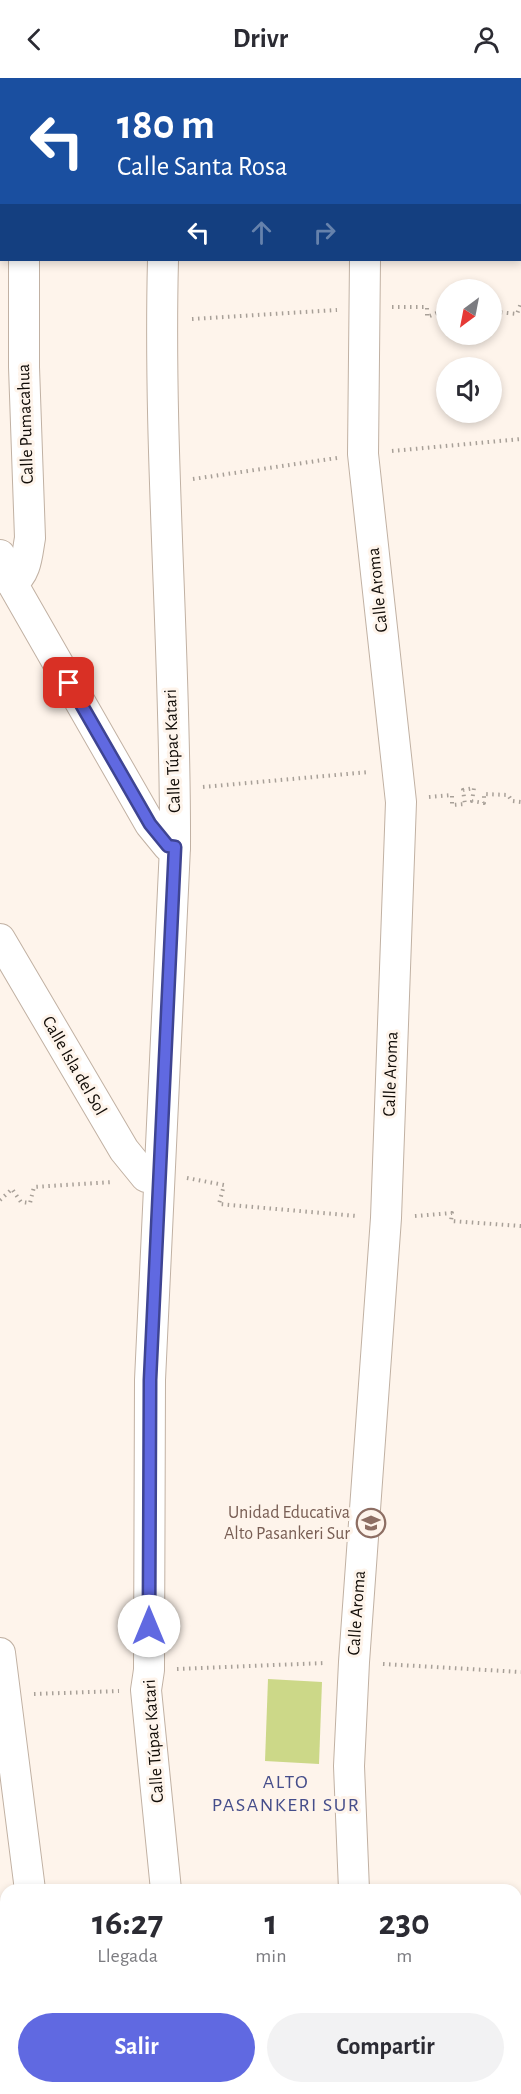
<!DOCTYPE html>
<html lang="es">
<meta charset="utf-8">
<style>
:root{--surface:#fff;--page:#f2f2f3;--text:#2b2b33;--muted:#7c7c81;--accent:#6069e1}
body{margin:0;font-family:"Alegreya Sans",sans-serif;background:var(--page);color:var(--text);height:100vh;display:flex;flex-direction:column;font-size:22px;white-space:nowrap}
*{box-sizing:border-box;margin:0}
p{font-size:20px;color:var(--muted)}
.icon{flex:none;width:33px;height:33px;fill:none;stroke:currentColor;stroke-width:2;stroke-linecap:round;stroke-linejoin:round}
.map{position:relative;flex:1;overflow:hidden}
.panel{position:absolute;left:0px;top:1806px;width:522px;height:210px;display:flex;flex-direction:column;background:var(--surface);border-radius:18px 18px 0 0;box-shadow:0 3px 9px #0003}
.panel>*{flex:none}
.banner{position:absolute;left:0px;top:0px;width:522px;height:183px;box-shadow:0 3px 9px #0003;background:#1a4fa0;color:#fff;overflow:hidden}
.needle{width:39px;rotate:212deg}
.tools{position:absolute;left:436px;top:201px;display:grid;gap:12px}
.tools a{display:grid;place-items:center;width:66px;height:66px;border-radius:50%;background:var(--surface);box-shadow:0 3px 9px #0003;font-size:30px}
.pin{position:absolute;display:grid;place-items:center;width:51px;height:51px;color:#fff;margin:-26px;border-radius:12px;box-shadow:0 3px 9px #0006}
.me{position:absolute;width:66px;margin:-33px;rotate:0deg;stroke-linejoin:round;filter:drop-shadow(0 0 4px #0008)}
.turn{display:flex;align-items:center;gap:21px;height:126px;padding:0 18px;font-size:27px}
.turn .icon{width:78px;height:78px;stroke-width:2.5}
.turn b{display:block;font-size:42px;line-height:51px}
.lanes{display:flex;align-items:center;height:57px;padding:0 18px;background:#0003;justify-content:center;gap:30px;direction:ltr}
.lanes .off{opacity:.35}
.eta{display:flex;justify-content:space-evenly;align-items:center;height:102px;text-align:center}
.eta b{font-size:36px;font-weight:600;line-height:42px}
.action{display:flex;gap:12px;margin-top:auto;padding:12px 18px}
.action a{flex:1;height:69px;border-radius:36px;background:var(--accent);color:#fff;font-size:24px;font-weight:600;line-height:69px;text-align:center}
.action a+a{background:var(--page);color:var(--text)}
header{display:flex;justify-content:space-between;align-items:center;height:78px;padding:0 18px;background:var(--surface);font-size:27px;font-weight:600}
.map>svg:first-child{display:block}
.green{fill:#ccd888}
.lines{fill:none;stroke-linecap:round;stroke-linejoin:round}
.minor-casing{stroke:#c1b1a3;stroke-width:32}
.path{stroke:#a8a098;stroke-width:4;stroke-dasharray:1.5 4.5;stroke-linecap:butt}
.minor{stroke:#fff;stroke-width:30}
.route-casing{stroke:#3e4492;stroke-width:15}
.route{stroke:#6069e1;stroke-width:10}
.labels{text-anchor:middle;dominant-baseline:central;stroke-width:6;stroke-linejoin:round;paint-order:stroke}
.street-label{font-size:18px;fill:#110c07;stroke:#fef4eb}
.education-label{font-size:18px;fill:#785e54;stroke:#fef4eb;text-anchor:end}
.neighbourhood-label{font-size:20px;letter-spacing:1.5px;fill:#454d8a;stroke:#fef4eb}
</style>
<header><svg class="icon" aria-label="back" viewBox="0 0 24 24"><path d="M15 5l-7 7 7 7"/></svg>Drivr<svg class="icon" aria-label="person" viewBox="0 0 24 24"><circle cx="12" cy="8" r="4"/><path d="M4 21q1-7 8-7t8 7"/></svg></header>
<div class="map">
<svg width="521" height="2016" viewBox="0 0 521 2016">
<rect width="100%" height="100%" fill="#fef4eb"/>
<path class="green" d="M268,1601L322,1604L319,1686L265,1683Z"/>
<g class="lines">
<g class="minor-casing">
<g id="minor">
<path d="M143,0V2"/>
<path d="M511,0L512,2"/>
<path d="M172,2V0"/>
<path d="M378,2L379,0"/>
<path d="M520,21L521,23"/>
<path d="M0,61L2,62"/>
<path d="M163,182C158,378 176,573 175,769L150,1302L149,1592L146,1612L166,1812"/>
<path d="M0,477L12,505L150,746L168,768L175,769"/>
<path d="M12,505C27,495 27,476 30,460L24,289V182"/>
<path d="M0,861L124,1072L146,1099L159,1095"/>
<path d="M0,1575L30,1812"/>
<path d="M354,1812L349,1688L354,1584L386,1140L401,724L363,376L365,182"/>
<path d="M60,2010L61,2016"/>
<path d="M186,2010L187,2016"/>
<path d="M366,2010V2016"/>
</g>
</g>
<g class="path">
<path d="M85,2V0"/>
<path d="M520,64H521"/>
<path d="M492,225L497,224L498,234L517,236L521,225"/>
<path d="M392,229H427V239L447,231"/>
<path d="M192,241L337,232"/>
<path d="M392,373L521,361"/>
<path d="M193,401L337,380"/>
<path d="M203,709L369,694"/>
<path d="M429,719L452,717V727L465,726L463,712L474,710L472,723L484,725V716L508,717L512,723L521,724"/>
<path d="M187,1100L224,1107L219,1126L357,1138"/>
<path d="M0,1122L12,1111L21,1124L30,1125L34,1109L113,1104"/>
<path d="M415,1138L452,1135L451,1143L521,1148"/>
<path d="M383,1586L521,1594"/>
<path d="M177,1591L325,1585"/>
<path d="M34,1616L119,1613"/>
</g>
<use href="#minor" class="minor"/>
</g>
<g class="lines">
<g class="route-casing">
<path id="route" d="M69,605L150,746L168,768L175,769L150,1302L149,1548"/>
</g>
<use href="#route" class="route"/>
</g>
<defs>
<g id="school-ring" transform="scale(1.5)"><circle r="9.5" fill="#fef4eb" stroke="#8d6e63" stroke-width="1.5"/><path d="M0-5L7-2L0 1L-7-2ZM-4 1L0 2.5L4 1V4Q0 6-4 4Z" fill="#8d6e63"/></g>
</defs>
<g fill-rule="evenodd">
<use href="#school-ring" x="371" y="1445"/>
</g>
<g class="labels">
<g class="street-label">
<text transform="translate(26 346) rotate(-92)">Calle Pumacahua</text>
<text transform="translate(378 512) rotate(-96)">Calle Aroma</text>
<text transform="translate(173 673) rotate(-92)">Calle Túpac Katari</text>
<text transform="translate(74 988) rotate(60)">Calle Isla del Sol</text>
<text transform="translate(391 996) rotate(-88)">Calle Aroma</text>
<text transform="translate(357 1535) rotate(-86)">Calle Aroma</text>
<text transform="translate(154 1663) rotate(-94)">Calle Túpac Katari</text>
</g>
<g class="education-label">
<text x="350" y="1435">Unidad Educativa<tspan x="350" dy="21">Alto Pasankeri Sur</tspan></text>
</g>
<g class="neighbourhood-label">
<text x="286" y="1704">ALTO<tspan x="286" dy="23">PASANKERI SUR</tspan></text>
</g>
</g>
</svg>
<div class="tools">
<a><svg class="needle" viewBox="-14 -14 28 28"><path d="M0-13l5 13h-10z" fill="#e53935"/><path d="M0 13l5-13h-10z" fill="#7c7c81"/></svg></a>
<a><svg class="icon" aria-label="sound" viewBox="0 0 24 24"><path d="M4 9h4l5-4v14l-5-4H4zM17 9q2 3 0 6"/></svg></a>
</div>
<div class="pin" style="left:69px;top:605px;background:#d93025"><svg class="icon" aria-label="arrive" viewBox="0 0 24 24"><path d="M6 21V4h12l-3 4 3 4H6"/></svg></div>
<svg class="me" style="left:149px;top:1548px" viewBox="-20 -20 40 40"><circle r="19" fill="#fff"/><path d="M0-13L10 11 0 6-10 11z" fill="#6069e1"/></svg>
<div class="banner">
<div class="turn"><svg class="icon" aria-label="left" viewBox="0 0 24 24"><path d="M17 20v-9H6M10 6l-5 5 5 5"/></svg><div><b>180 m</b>Calle Santa Rosa</div></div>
<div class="lanes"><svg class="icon" aria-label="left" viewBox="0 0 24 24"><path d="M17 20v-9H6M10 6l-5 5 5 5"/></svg><svg class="icon off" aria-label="ahead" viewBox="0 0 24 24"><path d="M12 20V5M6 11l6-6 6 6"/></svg><svg class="icon off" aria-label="right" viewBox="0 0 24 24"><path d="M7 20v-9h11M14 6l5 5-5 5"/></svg></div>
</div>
<section class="panel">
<div class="eta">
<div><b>16:27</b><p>Llegada</p></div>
<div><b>1</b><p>min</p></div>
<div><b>230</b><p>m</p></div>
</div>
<div class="action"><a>Salir</a><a>Compartir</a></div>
</section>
</div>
